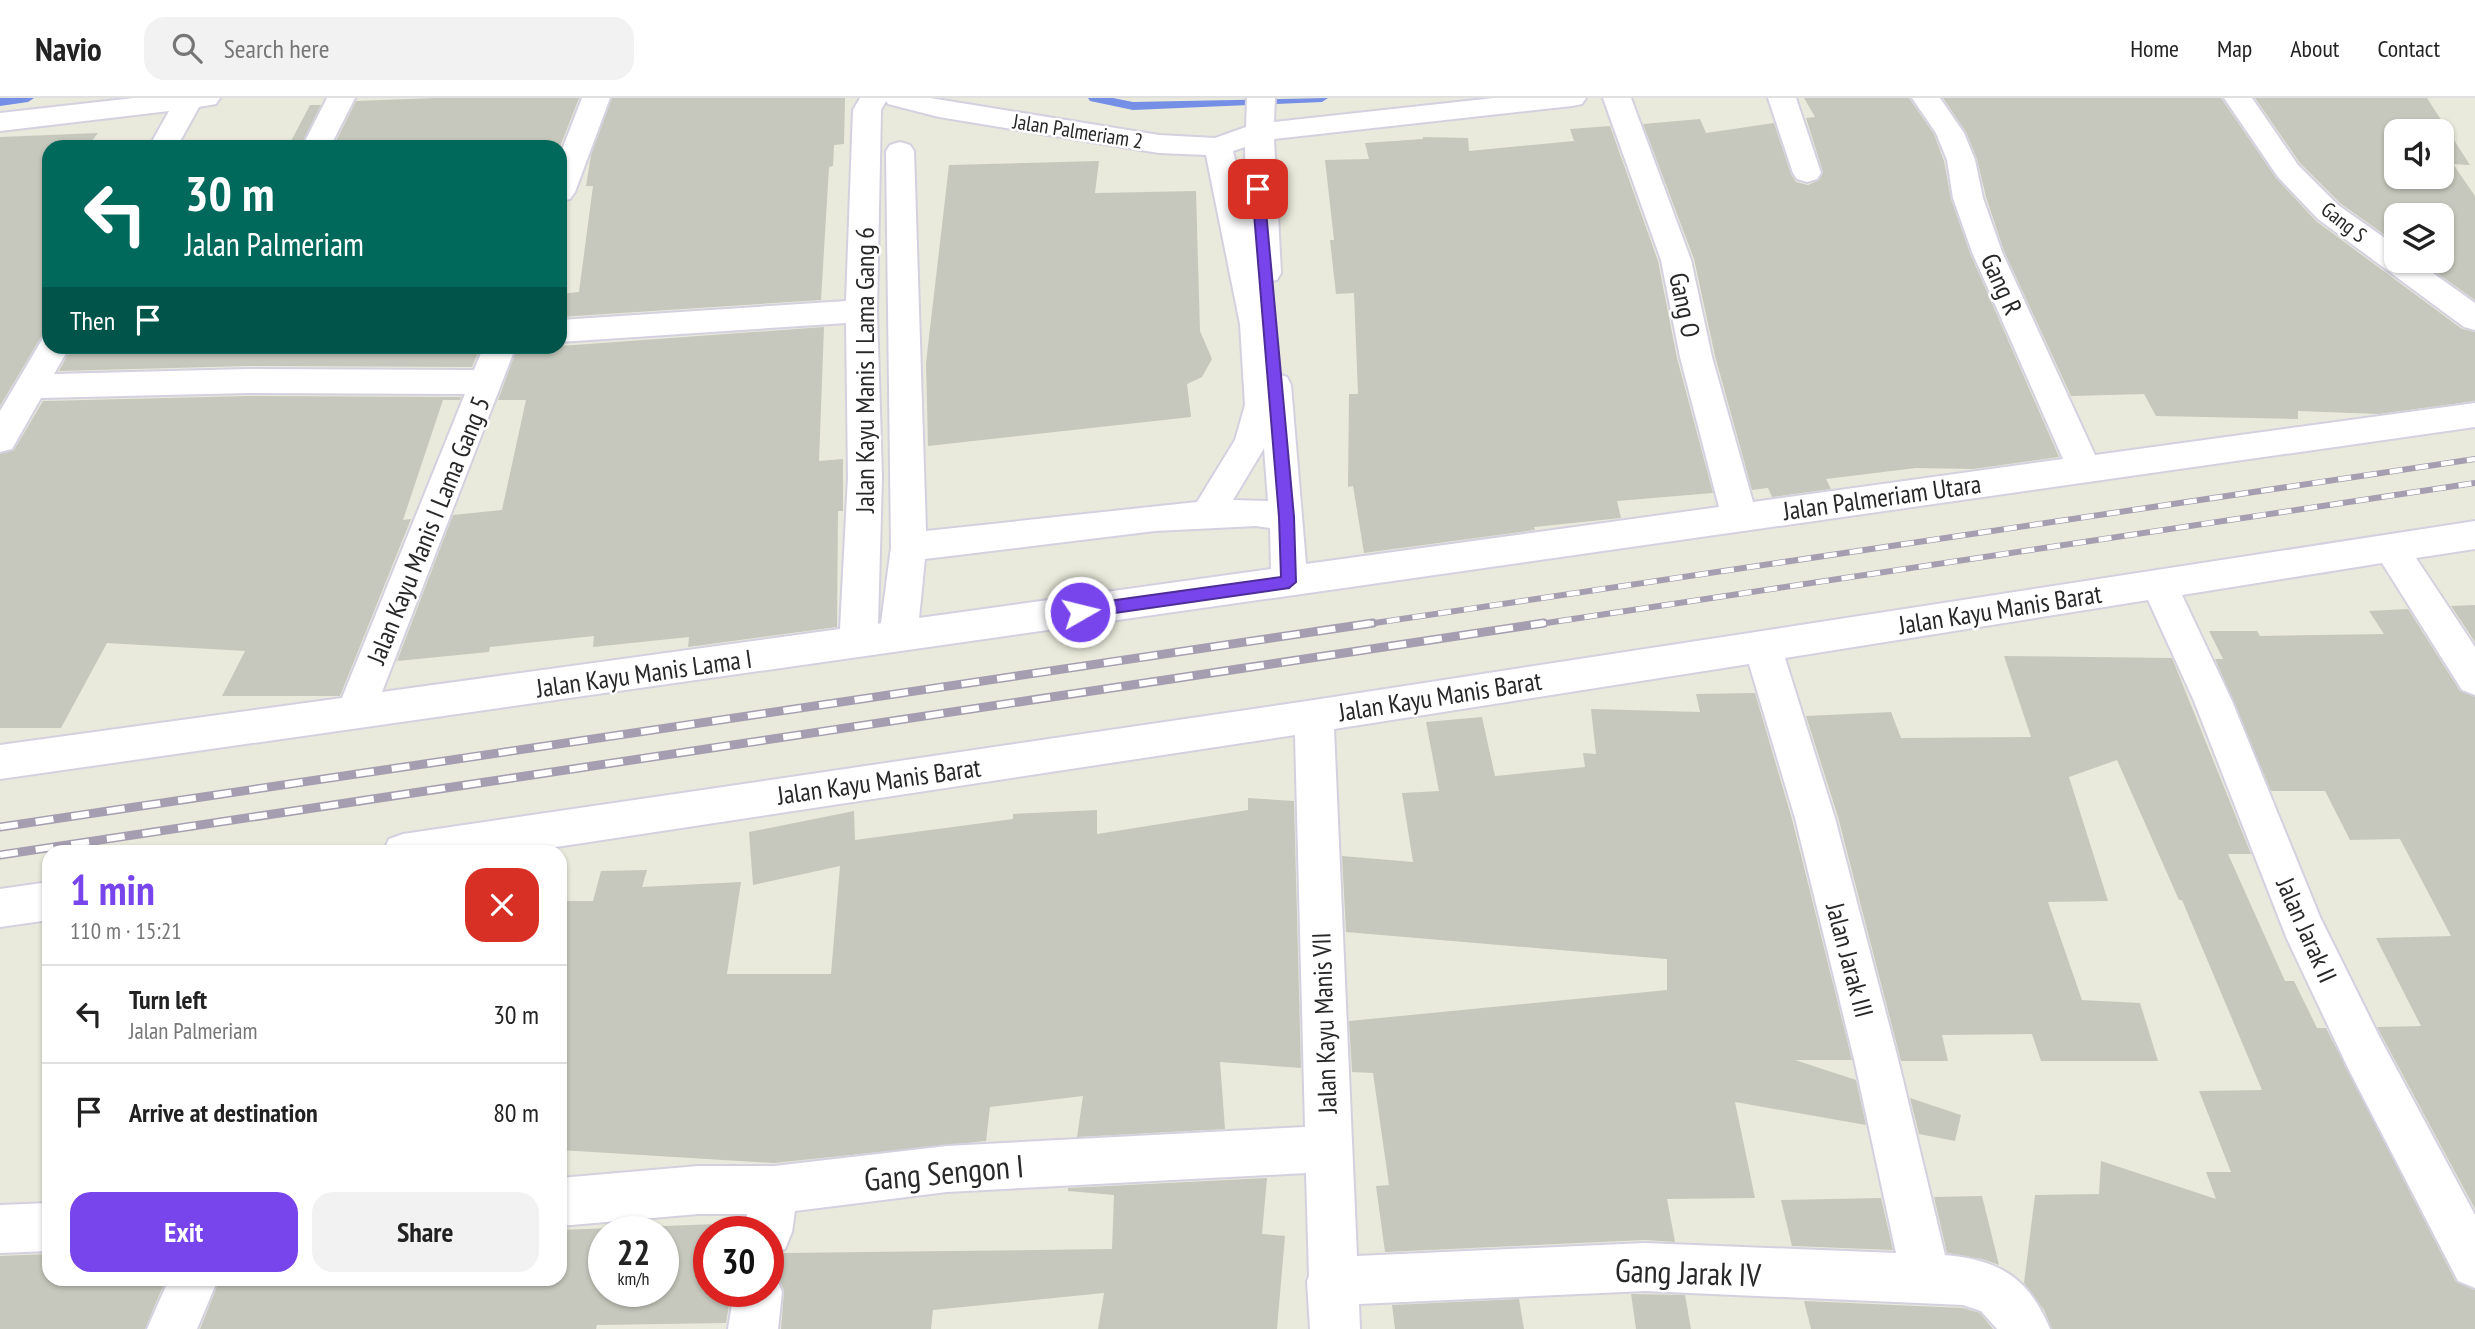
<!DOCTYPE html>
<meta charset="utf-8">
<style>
:root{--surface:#fff;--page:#f2f2f2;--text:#222;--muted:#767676;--line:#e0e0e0;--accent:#7845ec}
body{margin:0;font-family:"PT Sans Narrow",sans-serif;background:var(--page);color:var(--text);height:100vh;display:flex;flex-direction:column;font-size:26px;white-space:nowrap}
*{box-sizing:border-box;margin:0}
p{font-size:23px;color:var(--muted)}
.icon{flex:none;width:38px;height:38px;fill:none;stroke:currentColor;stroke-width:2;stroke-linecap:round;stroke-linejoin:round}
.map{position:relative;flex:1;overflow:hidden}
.sheet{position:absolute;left:42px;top:747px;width:525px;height:441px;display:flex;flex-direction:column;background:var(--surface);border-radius:21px;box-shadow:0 2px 5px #0004}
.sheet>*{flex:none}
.top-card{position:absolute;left:42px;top:42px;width:525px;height:214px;border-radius:21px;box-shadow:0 2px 5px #0004;background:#00695c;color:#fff;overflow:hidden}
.buttons{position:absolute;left:2384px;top:21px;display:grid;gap:14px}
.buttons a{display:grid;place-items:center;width:70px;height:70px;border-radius:14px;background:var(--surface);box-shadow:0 2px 5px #0004;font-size:35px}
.speed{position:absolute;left:588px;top:1118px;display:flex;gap:14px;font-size:35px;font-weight:700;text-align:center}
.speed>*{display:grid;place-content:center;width:91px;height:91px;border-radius:50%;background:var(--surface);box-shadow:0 2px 5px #0004;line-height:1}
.speed small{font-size:18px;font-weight:400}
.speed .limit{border:10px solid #d22;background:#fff;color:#111}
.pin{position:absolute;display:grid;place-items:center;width:60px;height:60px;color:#fff;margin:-30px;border-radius:14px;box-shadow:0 4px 10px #0006}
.me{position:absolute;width:77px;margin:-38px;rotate:82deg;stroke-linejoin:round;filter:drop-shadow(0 0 5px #0008)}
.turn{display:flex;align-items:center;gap:24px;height:147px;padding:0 28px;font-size:32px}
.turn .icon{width:91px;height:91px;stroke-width:2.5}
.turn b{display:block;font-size:49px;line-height:60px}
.then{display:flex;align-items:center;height:66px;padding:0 28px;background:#0003;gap:14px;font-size:26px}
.round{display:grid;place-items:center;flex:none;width:74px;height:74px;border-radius:21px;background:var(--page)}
.headline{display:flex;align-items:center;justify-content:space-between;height:119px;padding:0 28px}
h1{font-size:42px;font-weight:700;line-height:52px;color:var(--accent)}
.primary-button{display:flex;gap:14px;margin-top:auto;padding:14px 28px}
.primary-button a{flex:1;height:80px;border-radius:21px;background:var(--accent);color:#fff;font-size:28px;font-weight:700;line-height:80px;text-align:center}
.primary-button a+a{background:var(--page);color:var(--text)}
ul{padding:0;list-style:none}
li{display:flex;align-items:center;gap:21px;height:98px;padding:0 28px;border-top:2px solid var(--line)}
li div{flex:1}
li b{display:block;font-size:26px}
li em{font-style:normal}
header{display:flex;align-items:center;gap:42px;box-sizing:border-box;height:98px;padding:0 35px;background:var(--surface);border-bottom:2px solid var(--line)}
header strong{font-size:33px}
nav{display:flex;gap:38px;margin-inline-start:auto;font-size:24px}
.search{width:490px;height:63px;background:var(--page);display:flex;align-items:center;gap:18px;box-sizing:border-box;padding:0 24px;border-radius:21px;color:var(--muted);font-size:26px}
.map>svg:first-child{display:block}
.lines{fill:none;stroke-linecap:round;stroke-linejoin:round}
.stream{fill:#748fe5;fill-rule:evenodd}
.building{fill:#c7c8bd;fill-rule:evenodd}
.minor-casing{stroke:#d5d0e0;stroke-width:4}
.minor{fill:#fff;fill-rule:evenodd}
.rail-far1-casing{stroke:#a59eb1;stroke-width:6}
.rail-casing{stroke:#a59eb1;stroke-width:9}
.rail-far1{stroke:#fff;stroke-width:4.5;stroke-dasharray:13;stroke-linecap:butt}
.rail{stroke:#fff;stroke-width:6;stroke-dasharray:18;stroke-linecap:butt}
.route{fill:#7845ec;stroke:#4e2d99;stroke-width:2}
.labels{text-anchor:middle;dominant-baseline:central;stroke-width:5;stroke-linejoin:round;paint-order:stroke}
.far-street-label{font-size:21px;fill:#282828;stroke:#fff}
.street-label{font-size:26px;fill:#282828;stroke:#fff}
.near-street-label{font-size:32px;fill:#282828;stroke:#fff}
</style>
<header>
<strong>Navio</strong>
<div class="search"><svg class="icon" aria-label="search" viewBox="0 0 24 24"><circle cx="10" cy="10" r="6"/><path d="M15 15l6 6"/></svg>Search here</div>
<nav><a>Home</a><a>Map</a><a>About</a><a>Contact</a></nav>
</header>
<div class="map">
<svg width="2475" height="1231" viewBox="0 0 2475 1231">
<rect width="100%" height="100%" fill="#e9eadb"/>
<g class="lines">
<g class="stream">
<path d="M0,0H34L28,4L0,8Z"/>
<path d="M1088,0H1113L1133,4L1328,0L1322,4L1133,12L1090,3Z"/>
</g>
</g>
<g class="building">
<path d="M435,0H579L560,49H333L356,3Z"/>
<path d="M612,0H845L844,46L834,47L833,68L829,69L821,202L560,219V196L579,194L593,88H586L591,57Z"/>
<path d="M1804,0H1909L1934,36L1944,63L1951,101L1970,155L2059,359L1973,371L1916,370L1826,381L1831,391L1772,399L1768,390L1752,392L1715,258L1694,161L1643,26L1700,21L1706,35L1774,25L1791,76L1796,84L1808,87L1819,82L1823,74L1806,20L1815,19Z"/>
<path d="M1943,0H2221L2276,80L2316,123L2462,231L2475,234V303L2379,316L2298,313V321L2156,318L2144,296L2071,298L2004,153L1986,99L1977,61L1966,34Z"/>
<path d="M2255,0H2427L2470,67L2453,66L2475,98V202L2420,163H2441V117H2396V145L2340,105L2300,65ZM2396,33H2441V79H2396Z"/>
<path d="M310,7H321L300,49H288Z"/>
<path d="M1610,28L1658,163L1677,260L1713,395L1617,403L1621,420L1534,429L1535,432L1364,455L1353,388L1348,389L1349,296H1358L1354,195L1336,196L1330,142H1334L1325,62L1369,61L1365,45L1423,41V39L1468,40L1469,53L1574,43L1570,31Z"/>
<path d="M98,35L87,49H49V236L41,239L0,308V39Z"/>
<path d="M1099,63L1095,95L1196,93L1200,233L1212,261L1202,279L1187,286L1191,319L928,348L926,265L949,67Z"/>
<path d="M824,229L819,363L843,361V413H838L837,529L688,549L689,539L593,549L594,538L490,549L489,554L397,563L453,417L502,412L526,302H498L518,248H560Z"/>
<path d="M72,248H481L472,269L248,268L59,273Z"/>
<path d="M248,298L461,299L460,302H443L403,422L411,421L340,598H222L245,553L107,545L61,630H0V356L14,352L43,303Z"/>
<path d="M2475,507V544L2451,508Z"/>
<path d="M2408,511L2460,593L2475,599V1111L2377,929L2421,928L2376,840L2451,838L2400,741L2350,742L2325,693H2271L2215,561H2223L2209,533H2257L2260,538L2384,536L2369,513Z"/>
<path d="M2004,558L2172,560L2251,756H2228L2285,883H2294L2317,930H2326L2456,1184L2475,1192V1231H2052L2044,1212L2024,1185L2035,1097L2099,1096L2101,1063L2216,1101L2206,1074H2231L2199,993L2262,992L2182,802H2179L2117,662L2069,679L2108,803L2048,804L2082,902L2140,905L2158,963H2041L2032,936L1942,937L1948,963H1901L1838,719L1806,618L1891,614L1901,640L2031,639Z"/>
<path d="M1755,595L1792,721L1852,962H1795L1856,982L1866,1027L1735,1004L1755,1100L1667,1101L1675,1144L1645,1142L1385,1154L1376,1088L1389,1087L1373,975L1352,974L1349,923L1667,892V861L1346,834L1342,758L1413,764L1402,695L1439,693L1426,624L1482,619L1495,678L1585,669L1583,655L1596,656L1591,611L1700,614L1696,596Z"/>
<path d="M1248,700L1294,703L1301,970L1220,964L1225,1031L1077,1039L1083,998L990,1009L986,1043L774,1065L560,1052V803H593L601,773L647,772L642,789L741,784L727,876H831L840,768L753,787L749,734L854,713L855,742L1013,721V716L1097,712V736L1248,712Z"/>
<path d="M1910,1000L1961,1017L1955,1043L1919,1036Z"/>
<path d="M1267,1080L1262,1136L1285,1138L1277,1231H1098L1104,1195L933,1212L931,1231H781L784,1193L777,1176L768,1172V1160L783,1155L1112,1151L1114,1097L1068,1093V1090Z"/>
<path d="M1982,1098L1999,1167L1982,1161L1947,1155L1934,1099Z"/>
<path d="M1881,1100L1893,1152L1792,1148L1781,1102Z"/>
<path d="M743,1125L742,1134H709V1194H731L726,1225L597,1227L596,1231H200L220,1181H560V1132ZM604,1134H663V1194H604Z"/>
<path d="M49,1156V1181H166L145,1231H0V1158Z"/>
<path d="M1631,1196L1685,1197L1691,1231H1636Z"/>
<path d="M1519,1201L1524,1231H1395L1392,1207Z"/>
<path d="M1804,1203L1963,1210L1980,1215L1993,1231H1811Z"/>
</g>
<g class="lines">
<g class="minor-casing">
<g id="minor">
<path d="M134,0H220L216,6L199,9L177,49H149L169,13L0,33V15Z"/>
<path d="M327,0H355L330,49H302Z"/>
<path d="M582,0H610L575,94L570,101L560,103V57Z"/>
<path d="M860,0H930L1159,37L1215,40L1246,29L1247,0H1275L1274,24L1494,0H1586L1582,6L1572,8L1274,41L1281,175L1277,182L1262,184L1272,226L1275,275L1287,279L1291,287L1306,466L1719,409L1680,259L1661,162L1603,0H1631L1691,162L1712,259L1753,404L2063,361L1972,154L1953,100L1947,62L1936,35L1912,0H1940L1964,35L1975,62L1983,100L2002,154L2095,357L2475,305V329L0,681V647L342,600L465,296L248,295L41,300L12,351L0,354V313L43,240L49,238V248H70L54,276L248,271L474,272L484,248H516L382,594L840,531L848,379L846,225L560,244V222L846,203L853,12ZM886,3L888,6L939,19L1159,55L1206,57L1240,226L1245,307L1235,342L1197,404L926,433L914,53L910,47L900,44L890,47L886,53L891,449L881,525L878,526L882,379L877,213L881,12ZM1245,49L1246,113L1233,53ZM1264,350L1268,403L1233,402L1263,352ZM1256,428L1270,430L1271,471L919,520L925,461L1155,433Z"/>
<path d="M1768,0H1796L1821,75L1817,81L1807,84L1797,81L1793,75Z"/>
<path d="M2224,0H2252L2298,67L2338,107L2396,148V163H2416L2475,205V232L2464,229L2318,121L2278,79Z"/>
<path d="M2475,423V451L2416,460L2475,549V597L2462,592L2382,465L2182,497L2232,603L2320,819L2380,940L2475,1117V1190L2458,1183L2348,970L2287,841L2194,603L2148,502L1785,560L1835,720L1898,961L1945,1157C2000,1162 2029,1180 2050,1231H1997L1981,1213L1963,1207L1645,1193L1359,1206L1360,1231H1310L1307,1183L1309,1178L1306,1075L947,1094L795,1113L792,1134L785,1151L768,1158V1134H744L747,1116H698L560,1128V1080L698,1068H774L947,1048L1305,1029L1295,637L523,754H383L389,741L403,736L1314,602ZM1749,566L1795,720L1854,961L1896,1155L1645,1145L1357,1158L1334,631Z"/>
<path d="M49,784V822L0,829V791Z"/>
<path d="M49,1105V1153L0,1155V1107Z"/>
<path d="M768,1174L775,1177L782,1194L778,1231H728L734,1194H768Z"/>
<path d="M169,1181H218L197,1231H147Z"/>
</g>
</g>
<use href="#minor" class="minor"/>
<g class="rail-far1-casing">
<g id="rail-far1">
<path d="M1361,527L2475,361"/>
<path d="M1533,527L2475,385"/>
</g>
</g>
<g class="rail-casing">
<g id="rail">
<path d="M0,729L1373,525"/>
<path d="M0,757L1544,525"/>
</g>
</g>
<use href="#rail-far1" class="rail-far1"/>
<use href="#rail" class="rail"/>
</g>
<path class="route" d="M1258,87L1264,91L1294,419L1296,484L1289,490L1080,520L1075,518L1073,514L1080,507L1281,479L1279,419L1252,91Z"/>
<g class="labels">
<g class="far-street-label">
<text transform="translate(1078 33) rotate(9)">Jalan Palmeriam 2</text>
<text transform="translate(2344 124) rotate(38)">Gang S</text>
</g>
<g class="street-label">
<text transform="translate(2002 186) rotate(66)">Gang R</text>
<text transform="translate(1685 207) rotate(78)">Gang O</text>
<text transform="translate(864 272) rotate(-90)">Jalan Kayu Manis I Lama Gang 6</text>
<text transform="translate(1882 399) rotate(-8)">Jalan Palmeriam Utara</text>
<text transform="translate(428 432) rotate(-68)">Jalan Kayu Manis I Lama Gang 5</text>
<text transform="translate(2000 511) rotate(-9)">Jalan Kayu Manis Barat</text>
<text transform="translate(644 575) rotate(-8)">Jalan Kayu Manis Lama I</text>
<text transform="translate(1440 598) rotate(-9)">Jalan Kayu Manis Barat</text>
<text transform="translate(879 683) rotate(-8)">Jalan Kayu Manis Barat</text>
<text transform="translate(2307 832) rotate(66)">Jalan Jarak II</text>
<text transform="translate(1850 862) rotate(75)">Jalan Jarak III</text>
<text transform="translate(1324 925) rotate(-92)">Jalan Kayu Manis VII</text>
</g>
<g class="near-street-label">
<text transform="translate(944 1074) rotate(-5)">Gang Sengon I</text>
<text transform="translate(1688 1174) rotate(2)">Gang Jarak IV</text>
</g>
</g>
</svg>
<div class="buttons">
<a><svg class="icon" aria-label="sound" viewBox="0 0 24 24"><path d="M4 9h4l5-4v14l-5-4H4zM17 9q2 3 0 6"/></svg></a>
<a><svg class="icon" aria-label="layers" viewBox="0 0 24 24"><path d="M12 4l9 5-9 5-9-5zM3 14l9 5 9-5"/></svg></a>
</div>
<div class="speed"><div>22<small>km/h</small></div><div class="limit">30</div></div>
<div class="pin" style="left:1258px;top:91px;background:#d93025"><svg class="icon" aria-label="arrive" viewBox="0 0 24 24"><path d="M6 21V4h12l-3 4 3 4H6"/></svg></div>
<svg class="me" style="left:1080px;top:514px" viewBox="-20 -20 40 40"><circle r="17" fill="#7845ec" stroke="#fff" stroke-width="3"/><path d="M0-11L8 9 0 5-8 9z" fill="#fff"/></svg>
<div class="top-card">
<div class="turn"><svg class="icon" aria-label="left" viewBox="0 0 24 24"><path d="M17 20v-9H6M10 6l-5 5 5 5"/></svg><div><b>30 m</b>Jalan Palmeriam</div></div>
<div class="then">Then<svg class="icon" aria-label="arrive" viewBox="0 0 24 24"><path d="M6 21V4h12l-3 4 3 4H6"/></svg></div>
</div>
<section class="sheet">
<div class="headline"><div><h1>1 min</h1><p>110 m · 15:21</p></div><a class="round" style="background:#d93025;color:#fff"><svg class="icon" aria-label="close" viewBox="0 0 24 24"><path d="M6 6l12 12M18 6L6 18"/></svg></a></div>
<ul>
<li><svg class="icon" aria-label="left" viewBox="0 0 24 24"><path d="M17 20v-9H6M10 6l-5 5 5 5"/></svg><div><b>Turn left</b><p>Jalan Palmeriam</p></div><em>30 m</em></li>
<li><svg class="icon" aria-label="arrive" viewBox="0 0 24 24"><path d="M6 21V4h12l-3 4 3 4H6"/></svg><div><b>Arrive at destination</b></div><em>80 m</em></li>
</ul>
<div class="primary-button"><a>Exit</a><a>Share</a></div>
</section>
</div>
